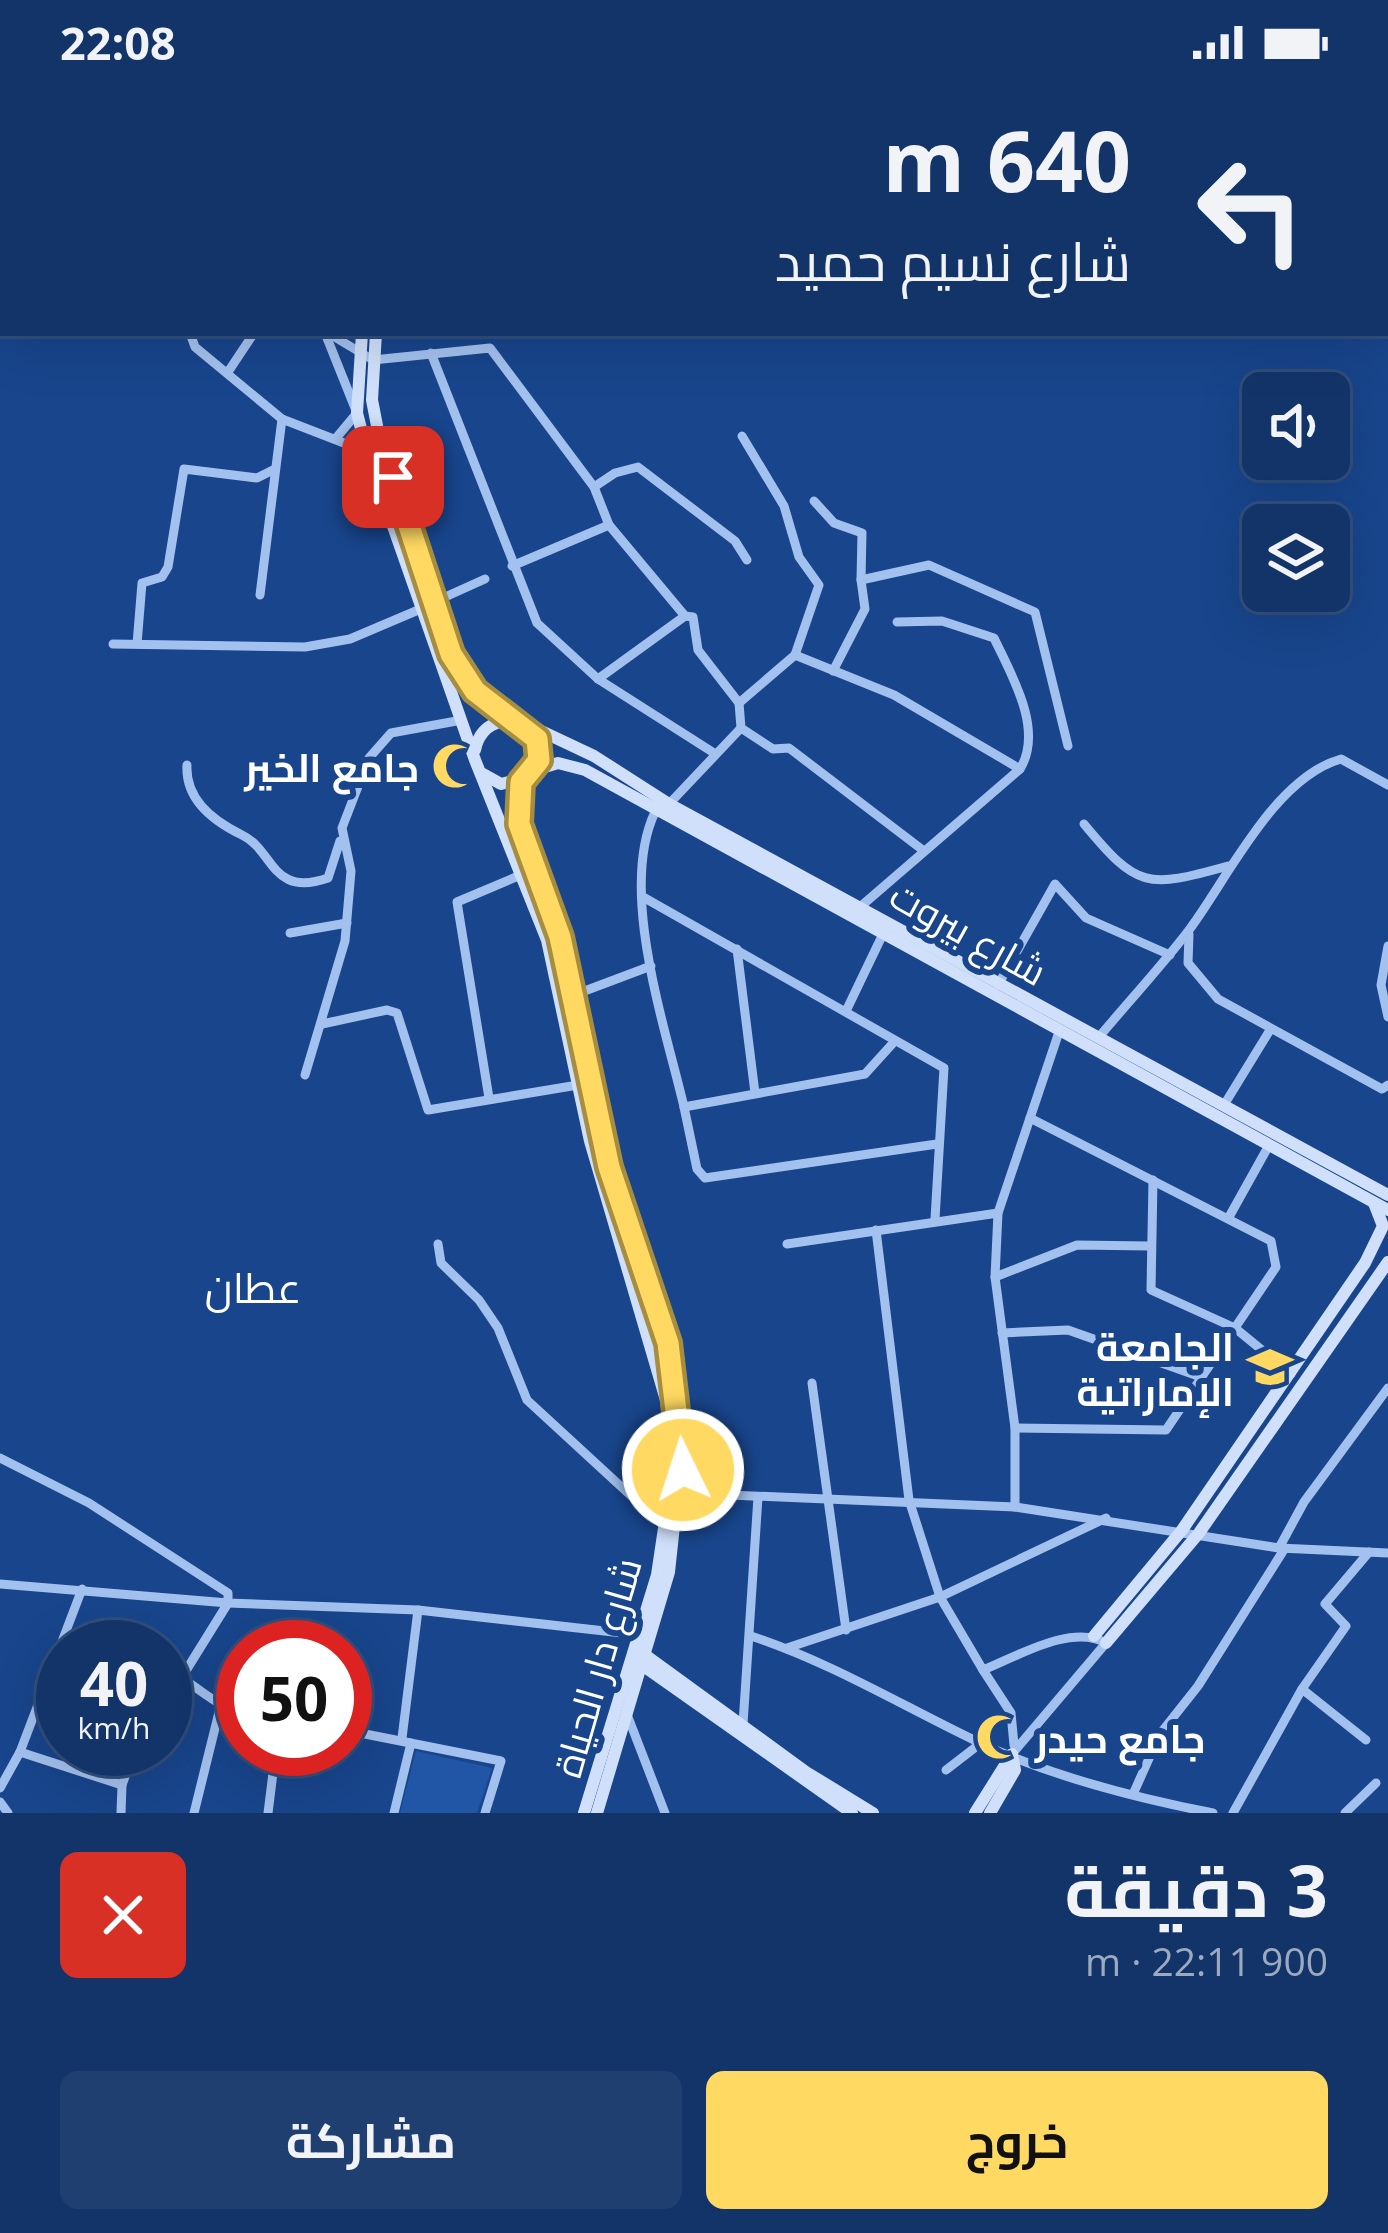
<!DOCTYPE html>
<html lang="ar">
<meta charset="utf-8">
<style>
:root{--surface:#123469;--page:#1f3f71;--text:#f1f3f6;--muted:#9caac0;--line:#314f7d;--accent:#ffd961}
body{margin:0;font-family:"Open Sans",Cairo,sans-serif;background:var(--page);color:var(--text);direction:rtl;height:100vh;display:flex;flex-direction:column;font-size:45px;white-space:nowrap}
*{box-sizing:border-box;margin:0}
p{font-size:39px;color:var(--muted)}
.icon{flex:none;width:66px;height:66px;fill:none;stroke:currentColor;stroke-width:2;stroke-linecap:round;stroke-linejoin:round}
.map{position:relative;height:1729px;overflow:hidden;direction:ltr}
.details{display:flex;flex-direction:column;background:var(--surface);flex:1}
.details>*{flex:none}
.hud{position:absolute;left:0px;top:0px;width:1389px;height:252px;box-shadow:0 12px 48px #0002,0 0 0 3px var(--line);direction:rtl;background:#123469;color:var(--text);overflow:hidden}
.fabs{position:absolute;left:1242px;top:288px;display:grid;gap:24px}
.fabs a{display:grid;place-items:center;width:108px;height:108px;border-radius:18px;background:var(--surface);box-shadow:0 12px 48px #0002,0 0 0 3px var(--line);font-size:60px}
.speed{position:absolute;left:36px;top:1536px;display:flex;gap:24px;font-size:60px;font-weight:700;text-align:center}
.speed>*{display:grid;place-content:center;width:156px;height:156px;border-radius:50%;background:var(--surface);box-shadow:0 12px 48px #0002,0 0 0 3px var(--line);line-height:1}
.speed small{font-size:30px;font-weight:400}
.speed .limit{border:18px solid #d22;background:#fff;color:#111}
.pin{position:absolute;display:grid;place-items:center;width:102px;height:102px;color:#fff;margin:-51px;border-radius:24px;box-shadow:0 6px 18px #0006}
.me{position:absolute;width:132px;margin:-66px;rotate:356deg;stroke-linejoin:round;filter:drop-shadow(0 0 9px #0008)}
.turn{display:flex;align-items:center;gap:42px;height:252px;padding:0 60px;font-size:54px}
.turn .icon{width:156px;height:156px;stroke-width:2.5}
.turn b{display:block;font-size:84px;line-height:102px}
.round{display:grid;place-items:center;flex:none;width:126px;height:126px;border-radius:18px;background:var(--page)}
.overview{display:flex;align-items:center;justify-content:space-between;height:204px;padding:0 60px}
h1{font-size:72px;font-weight:700;line-height:90px}
.primary-button{display:flex;gap:24px;margin-top:auto;padding:24px 60px}
.primary-button a{flex:1;height:138px;border-radius:18px;background:var(--accent);color:#111;font-size:48px;font-weight:700;line-height:138px;text-align:center}
.primary-button a+a{background:var(--page);color:var(--text)}
.status{display:flex;justify-content:space-between;align-items:center;height:84px;padding:0 60px;background:var(--surface);direction:ltr}
.status svg{height:33px;fill:currentColor}
.map>svg:first-child{display:block}
.green{fill:#2156a6}
.lines{fill:none;stroke-linecap:round;stroke-linejoin:round}
.street{stroke:#a3c1ee;stroke-width:9}
.secondary{stroke:#d0e0fa;stroke-width:12}
.route-casing{stroke:#a68d3f;stroke-width:30}
.route{stroke:#ffd961;stroke-width:21}
.labels{text-anchor:middle;dominant-baseline:central;stroke-width:12;stroke-linejoin:round;paint-order:stroke}
.poi-label{font-size:39px;font-weight:bold;fill:#fff;stroke:#18458c;text-anchor:end}
.street-label{font-size:39px;fill:#fff;stroke:#18458c}
.neighbourhood-label{font-size:42px;fill:#fff;stroke:#18458c}
</style>
<div class="status"><b>22:08</b><svg viewBox="0 0 49 12"><path d="M0 12V9h3v3zM5 12V6h3v6zM10 12V3h3v9zM15 12V0h3v12zM26 1h20v11H26zM47 4h2v5h-2z"/></svg></div>
<div class="map">
<svg width="1388" height="1729" viewBox="0 0 1388 1729">
<rect width="100%" height="100%" fill="#18458c"/>
<path class="green" d="M416,1667L492,1684L477,1729H400Z"/>
<g class="lines">
<g class="street">
<path d="M132,3V0"/>
<path d="M190,249L195,263L282,335L367,368"/>
<path d="M325,249L357,329L337,353"/>
<path d="M328,249L373,276L490,264L594,403L609,441L685,532L693,533L698,566L739,619L741,644L773,665L789,664L924,767"/>
<path d="M431,269L537,539L598,595L714,669"/>
<path d="M228,288L254,249"/>
<path d="M594,403L615,389L638,383L735,457L747,476"/>
<path d="M814,417L834,439L862,449L861,496"/>
<path d="M512,482L609,441"/>
<path d="M260,511L282,335"/>
<path d="M434,518L485,495"/>
<path d="M113,560L305,563L350,555L423,524"/>
<path d="M137,560L142,499L162,493L168,483L184,385L257,394L273,386"/>
<path d="M795,571L894,611L1020,685"/>
<path d="M833,587L865,525L861,496L929,481L1035,528L1068,662"/>
<path d="M598,595L685,532"/>
<path d="M739,619L795,571L819,501L799,473L784,422L742,352"/>
<path d="M187,681C185,716 215,738 242,751C274,766 271,814 328,794L340,757"/>
<path d="M669,720L741,644"/>
<path d="M655,728C618,806 665,942 684,1023L865,990L894,958"/>
<path d="M1084,740C1137,804 1146,805 1228,782"/>
<path d="M643,813L944,984L935,1135"/>
<path d="M860,823L1020,685C1044,646 1012,592 994,554L942,537L897,538"/>
<path d="M290,849L347,839"/>
<path d="M1189,850L1188,879L1218,915L1382,1005L1388,1001"/>
<path d="M1388,862L1381,901L1388,933"/>
<path d="M737,865L755,1009"/>
<path d="M998,901L1055,800L1086,834L1170,871"/>
<path d="M574,911L651,882"/>
<path d="M847,925L882,852"/>
<path d="M322,940L387,926L397,929L428,1026L578,1001"/>
<path d="M1099,953C1129,917 1161,883 1189,846C1228,794 1274,694 1341,675L1388,701"/>
<path d="M305,991L345,857L351,787L342,744L369,674L391,649L462,636"/>
<path d="M489,1014L457,818L523,790"/>
<path d="M1224,1021L1270,946"/>
<path d="M684,1023L697,1085L705,1094L937,1060"/>
<path d="M1153,1096L1151,1206L1235,1244L1291,1290"/>
<path d="M1229,1133L1268,1063"/>
<path d="M438,1160L441,1179L479,1216L498,1244L527,1316L665,1443"/>
<path d="M787,1160L998,1129"/>
<path d="M995,1193L1077,1161L1149,1162"/>
<path d="M1002,1249L1068,1246L1201,1293"/>
<path d="M812,1299L846,1546"/>
<path d="M1015,1344L1166,1346L1276,1183L1271,1157L1030,1034"/>
<path d="M685,1362L709,1411"/>
<path d="M0,1374L89,1419L228,1509V1519L182,1593"/>
<path d="M682,1409L1015,1423L1279,1464L1388,1469"/>
<path d="M1015,1423V1344L995,1193L998,1129L1059,948"/>
<path d="M1279,1464L1304,1418L1388,1304"/>
<path d="M0,1500L228,1519L418,1526L640,1551"/>
<path d="M65,1551L112,1563"/>
<path d="M751,1552C830,1578 901,1621 976,1657C1047,1691 1136,1714 1213,1729"/>
<path d="M787,1564L940,1513L909,1416L876,1146"/>
<path d="M983,1586L1011,1629L1014,1661"/>
<path d="M165,1587C195,1597 212,1622 243,1629"/>
<path d="M1302,1605L1366,1656"/>
<path d="M628,1633L665,1729"/>
<path d="M743,1640L758,1413"/>
<path d="M345,1646L501,1677L485,1729"/>
<path d="M402,1654L418,1526"/>
<path d="M20,1668L122,1701"/>
<path d="M1012,1670L1106,1559C1072,1539 1016,1573 983,1586L940,1513L1106,1434"/>
<path d="M946,1686L981,1659"/>
<path d="M0,1704L20,1668L82,1505"/>
<path d="M1134,1708L1160,1650L1198,1602L1285,1464"/>
<path d="M0,1718L8,1729"/>
<path d="M121,1729L122,1701L135,1665"/>
<path d="M194,1729L220,1624"/>
<path d="M268,1729L276,1665"/>
<path d="M394,1729L411,1659"/>
<path d="M1233,1729L1302,1605L1346,1542L1325,1520L1369,1468"/>
<path d="M1345,1729L1376,1699"/>
</g>
<g class="secondary">
<path d="M301,0L302,3"/>
<path d="M314,0V3"/>
<path d="M362,249L357,329L367,368L475,676L547,856L590,1057L666,1316L673,1384L657,1491L584,1729"/>
<path d="M376,249L372,316L379,352L451,570L475,607L501,628L594,672L669,720L1388,1111"/>
<path d="M475,666C480,642 498,634 521,638C540,654 545,674 529,693L501,700L483,690"/>
<path d="M535,686L558,679L585,686L1388,1126"/>
<path d="M521,698L519,740L560,853L609,1083L669,1259L683,1358L669,1488L597,1729"/>
<path d="M1094,1552L1182,1446L1365,1179L1383,1142L1374,1119"/>
<path d="M1106,1559L1199,1449L1388,1178"/>
<path d="M648,1573L806,1688L873,1729"/>
<path d="M645,1583L852,1729"/>
<path d="M975,1729L1012,1670"/>
<path d="M990,1729L1015,1686L1012,1671"/>
</g>
</g>
<g class="lines">
<g class="route-casing">
<path id="route" d="M393,393L451,570L475,607L537,655L539,676L521,698L519,740L560,853L609,1083L668,1259L683,1386"/>
</g>
<use href="#route" class="route"/>
</g>
<defs>
<g id="mosque-bare" transform="scale(3.6)"><path d="M3.5-4.9A6 6 0 1 0 3.5 4.9A5 5 0 1 1 3.5-4.9Z" fill="#ffd961" stroke="#18458c" stroke-width="2.5" paint-order="stroke"/></g>
<g id="university-bare" transform="scale(3.6)"><path d="M0-5L7-2L0 1L-7-2ZM-4 1L0 2.5L4 1V4Q0 6-4 4Z" fill="#ffd961" stroke="#18458c" stroke-width="2.5" paint-order="stroke"/></g>
</defs>
<g fill-rule="evenodd">
<use href="#mosque-bare" x="455" y="682"/>
<use href="#university-bare" x="1270" y="1283"/>
<use href="#mosque-bare" x="999" y="1653"/>
</g>
<g class="labels">
<g class="poi-label">
<text x="419" y="682">جامع الخير</text>
<text x="1234" y="1261">الجامعة<tspan x="1234" dy="45">الإماراتية</tspan></text>
<text x="1035" y="1653" text-anchor="start">جامع حيدر</text>
</g>
<g class="street-label">
<text transform="translate(969 848) rotate(29)">شارع بيروت</text>
<text transform="translate(596 1583) rotate(-74)">شارع دار الحياة</text>
</g>
<g class="neighbourhood-label">
<text x="253" y="1202">عطان</text>
</g>
</g>
</svg>
<div class="fabs">
<a><svg class="icon" aria-label="sound" viewBox="0 0 24 24"><path d="M4 9h4l5-4v14l-5-4H4zM17 9q2 3 0 6"/></svg></a>
<a><svg class="icon" aria-label="layers" viewBox="0 0 24 24"><path d="M12 4l9 5-9 5-9-5zM3 14l9 5 9-5"/></svg></a>
</div>
<div class="speed"><div>40<small>km/h</small></div><div class="limit">50</div></div>
<div class="pin" style="left:393px;top:393px;background:#d93025"><svg class="icon" aria-label="arrive" viewBox="0 0 24 24"><path d="M6 21V4h12l-3 4 3 4H6"/></svg></div>
<svg class="me" style="left:683px;top:1386px" viewBox="-20 -20 40 40"><circle r="17" fill="#ffd961" stroke="#fff" stroke-width="3"/><path d="M0-11L8 9 0 5-8 9z" fill="#fff"/></svg>
<div class="hud">
<div class="turn"><svg class="icon" aria-label="left" viewBox="0 0 24 24"><path d="M17 20v-9H6M10 6l-5 5 5 5"/></svg><div><b>640 m</b>شارع نسيم حميد</div></div>
</div>
</div>
<section class="details">
<div class="overview"><div><h1>3 دقيقة</h1><p>900 m · 22:11</p></div><a class="round" style="background:#d93025;color:#fff"><svg class="icon" aria-label="close" viewBox="0 0 24 24"><path d="M6 6l12 12M18 6L6 18"/></svg></a></div>
<div class="primary-button"><a>خروج</a><a>مشاركة</a></div>
</section>
